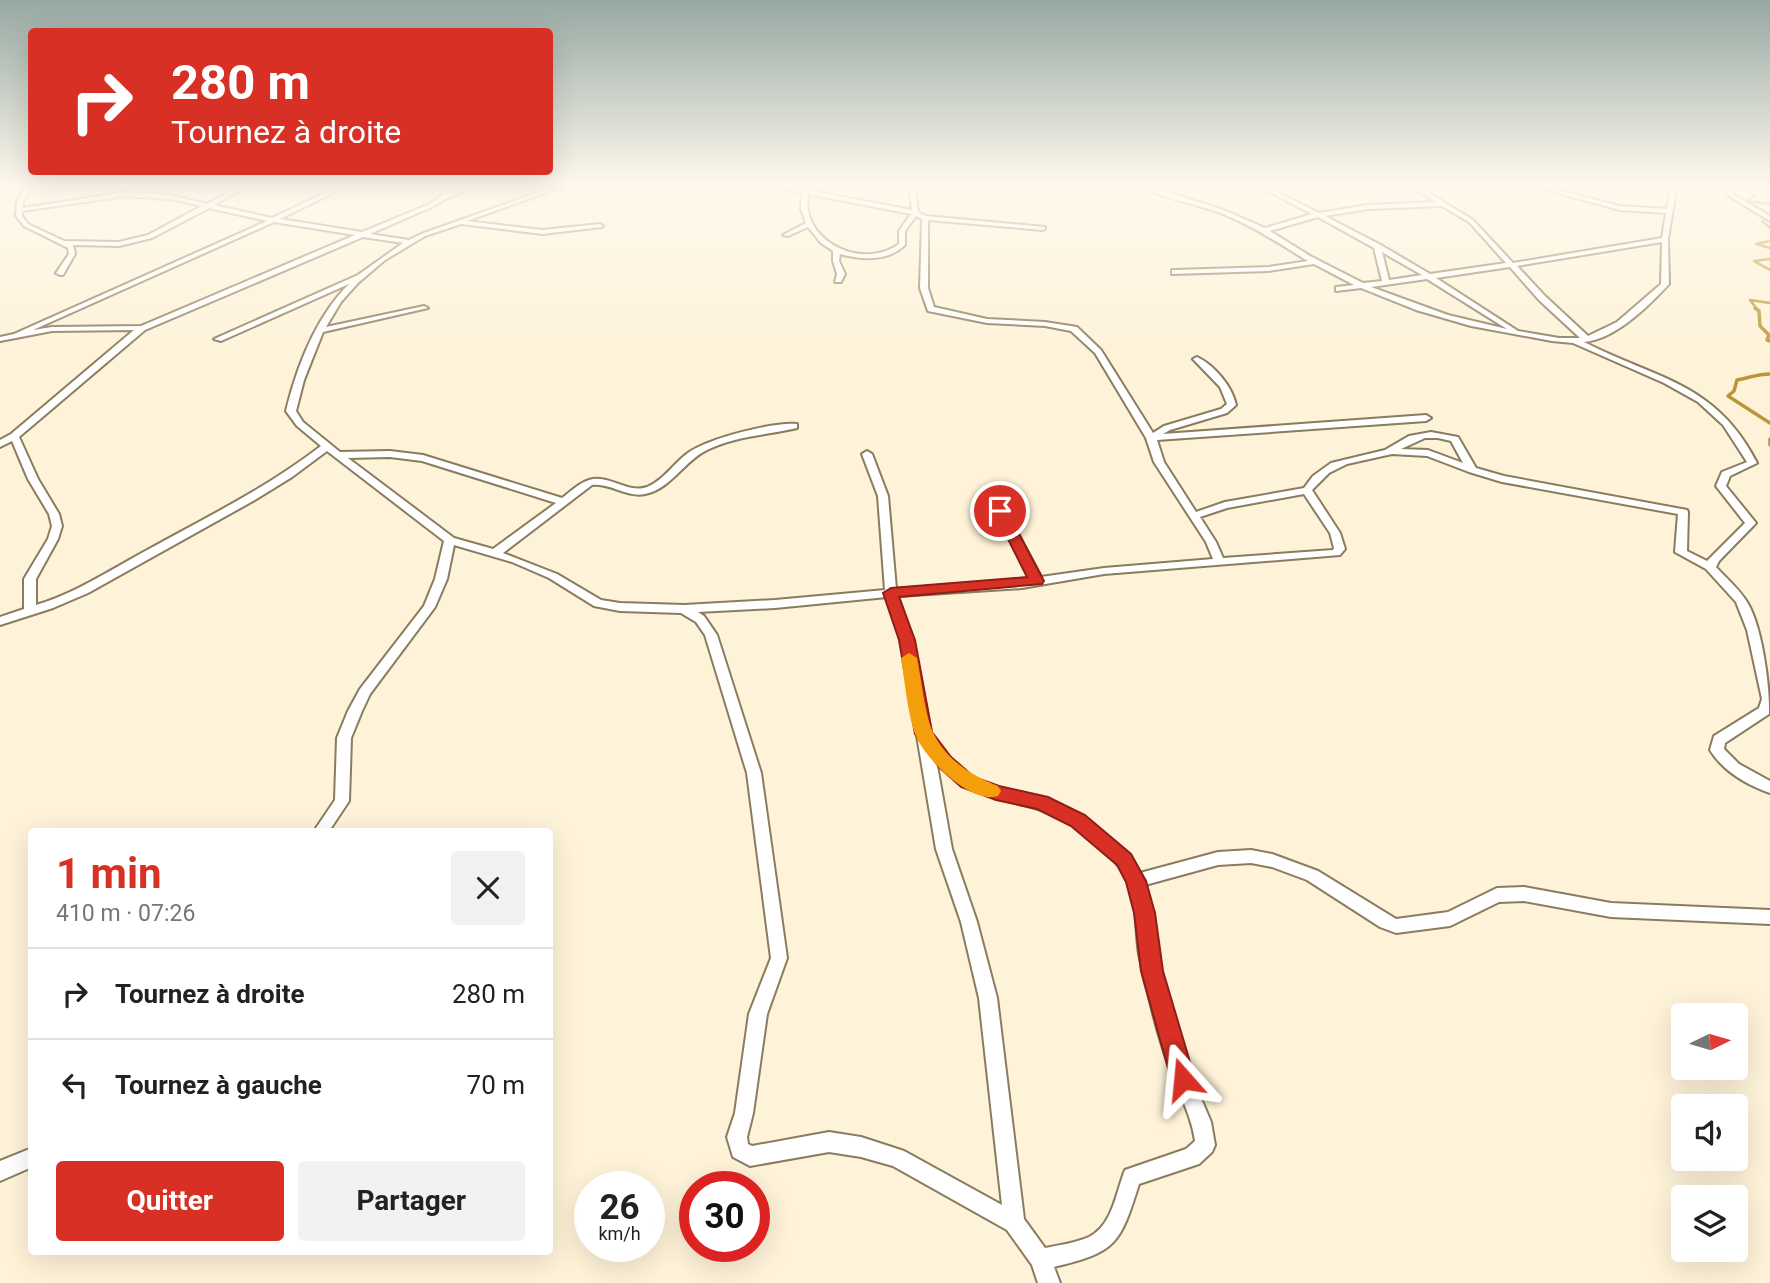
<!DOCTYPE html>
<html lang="fr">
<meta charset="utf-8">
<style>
:root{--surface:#fff;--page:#f2f2f2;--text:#222;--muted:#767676;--line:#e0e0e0;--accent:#d93025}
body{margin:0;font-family:Roboto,sans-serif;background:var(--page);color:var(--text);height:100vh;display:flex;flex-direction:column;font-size:26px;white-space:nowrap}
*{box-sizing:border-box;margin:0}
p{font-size:23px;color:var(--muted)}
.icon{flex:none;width:38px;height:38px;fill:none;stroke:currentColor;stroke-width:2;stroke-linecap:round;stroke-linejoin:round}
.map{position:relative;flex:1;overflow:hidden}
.details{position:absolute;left:28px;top:828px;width:525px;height:427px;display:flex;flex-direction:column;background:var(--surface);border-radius:7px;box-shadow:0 7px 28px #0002}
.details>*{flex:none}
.hud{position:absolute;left:28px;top:28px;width:525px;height:147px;border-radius:7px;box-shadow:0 7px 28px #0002;background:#d93025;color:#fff;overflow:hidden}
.needle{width:46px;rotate:85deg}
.buttons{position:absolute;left:1671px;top:1003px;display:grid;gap:14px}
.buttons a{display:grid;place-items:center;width:77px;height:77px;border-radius:7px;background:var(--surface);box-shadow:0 7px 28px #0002;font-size:35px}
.speed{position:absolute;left:574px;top:1171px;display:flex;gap:14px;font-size:35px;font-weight:700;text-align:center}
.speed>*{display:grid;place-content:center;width:91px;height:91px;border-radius:50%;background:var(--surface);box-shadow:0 7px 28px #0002;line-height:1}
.speed small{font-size:18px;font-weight:400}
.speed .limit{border:10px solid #d22;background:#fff;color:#111}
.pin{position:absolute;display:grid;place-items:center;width:60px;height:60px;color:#fff;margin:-30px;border:4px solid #fff;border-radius:50%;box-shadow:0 2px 7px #0007}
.me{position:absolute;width:77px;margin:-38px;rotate:342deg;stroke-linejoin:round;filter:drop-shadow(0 0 5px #0008)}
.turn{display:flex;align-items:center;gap:24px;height:147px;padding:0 28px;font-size:32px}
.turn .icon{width:91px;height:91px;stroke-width:2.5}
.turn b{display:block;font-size:49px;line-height:60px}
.round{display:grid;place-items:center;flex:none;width:74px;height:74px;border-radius:7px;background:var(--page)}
.head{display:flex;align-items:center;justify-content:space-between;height:119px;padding:0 28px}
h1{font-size:42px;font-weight:700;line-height:52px;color:var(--accent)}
.cta{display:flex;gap:14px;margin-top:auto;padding:14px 28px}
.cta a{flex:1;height:80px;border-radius:7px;background:var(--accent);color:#fff;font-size:28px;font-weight:700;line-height:80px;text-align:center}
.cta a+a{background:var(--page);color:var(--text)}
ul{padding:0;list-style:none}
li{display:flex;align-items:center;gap:21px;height:91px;padding:0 28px;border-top:2px solid var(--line)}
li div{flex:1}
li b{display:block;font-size:26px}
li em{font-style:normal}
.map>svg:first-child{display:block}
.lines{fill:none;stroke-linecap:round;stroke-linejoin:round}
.stream-far1{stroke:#bc9538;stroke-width:2.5}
.stream{stroke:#bc9538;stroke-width:3.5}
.minor-casing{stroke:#897c5f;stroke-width:4}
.minor{fill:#fff;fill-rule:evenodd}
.route{fill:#d93025;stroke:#8d1f18;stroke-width:2}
.slow{fill:#f59e0b}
</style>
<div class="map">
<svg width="1770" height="1283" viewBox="0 0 1770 1283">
<rect width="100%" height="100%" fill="#fef2d8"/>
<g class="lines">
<g class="stream-far1">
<path d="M1740,185L1755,196L1747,201L1770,204"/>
<path d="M1762,221L1770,228"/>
<path d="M1770,241L1756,244L1770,248"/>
<path d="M1770,259L1754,261L1770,270"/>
<path d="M1757,309L1750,300L1770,303"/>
</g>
<g class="stream">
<path d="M1755,308L1759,311L1760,326L1769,335L1767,340L1770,341"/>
<path d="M1770,374C1757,374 1749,378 1737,380L1734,391L1728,396L1770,423"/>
<path d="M1770,439V445"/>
</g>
<g class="minor-casing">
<g id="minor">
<path d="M26,185H32L23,202V208L126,192L170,195L207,204L242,185H249L214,205L272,218L342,185H349L280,219L362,232L430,204L444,194L437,185H443L450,193L470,185H478L445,199L434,206L370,234L409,240L421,234L559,185H567L467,221L542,230L600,224L603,226L602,227L542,234L461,224L425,236L385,260L358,283L341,302L326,327L424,306L428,308L323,332L304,380L296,411L303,422L340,452L390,451L423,455L562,498C570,492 579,483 589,480C609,474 627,494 647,487C664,480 674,463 688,453C709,438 773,422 797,424V428C767,435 735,436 707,450C684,461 671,489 645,494C627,498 611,483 592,485L503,553L557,574L601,600L620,603L684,605L775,600L885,590L878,496L862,454L867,451L872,454L888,496L896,589L1031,579L997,513L975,499L980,496L1005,509L1041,577L1104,568L1213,559L1206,542L1154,462L1146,438L1095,353L1071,331L1045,326L987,323L928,311L920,288L922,219L916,216L905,231V245C887,262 862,260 840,254L839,261L845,274L841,282H835L837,274L833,261V251L821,243L808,227L788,236L783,235L806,223L801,209L802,193L768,185H779L912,210L909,185H915L918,212L926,216L1045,227V229L1043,230L928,220V288L934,307L987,319L1045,322L1077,327L1101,350L1153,433L1164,426L1221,409L1227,404L1220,387L1193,359L1197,357C1214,365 1232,386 1236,405L1227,413L1170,430L1163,434L1426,415L1431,418L1426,421L1157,440L1164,462L1196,512L1225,502L1304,488L1313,476L1331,463L1385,450L1409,436L1431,432L1458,437L1476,468L1504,476L1687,510L1688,512L1687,551L1707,561L1745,523L1716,486L1722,472L1747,462L1723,425L1698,402L1664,383L1573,343L1552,341L1471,326L1416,310L1361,288L1336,291V287L1354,285L1314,264L1269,271L1172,274V270H1175L1269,267L1308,261C1276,242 1254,226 1218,212C1192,203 1160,197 1136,185H1144L1221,209L1265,228L1312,214L1256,185H1263L1319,213L1368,205L1436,202L1409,185H1416L1473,220L1513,263L1662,238L1666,213L1620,210L1529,185H1538L1620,206L1667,209L1670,191L1666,185H1672L1676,191L1668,239L1669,284C1649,306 1614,340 1584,342C1656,379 1716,382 1757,463L1730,476L1726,486L1756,523L1719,561L1716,567C1725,577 1737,587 1745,599C1762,622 1770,687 1769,714L1725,743L1724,749L1739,764L1770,781V793C1747,785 1723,771 1710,750L1714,736L1759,708L1762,699L1747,630L1736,602L1706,569L1675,552L1678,514L1502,482L1469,472L1427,456L1392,454L1347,464L1329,473L1312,490L1340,533L1345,549L1340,555L1104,574L1022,588L898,596L913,640L931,733L950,758L973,778L999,788L1046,799L1083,816L1129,855L1140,873L1218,852L1251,850L1272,854L1318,871L1396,919L1448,912L1497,888L1524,887L1611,903L1770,910V924L1611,917L1524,901L1499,902L1450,926L1396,933L1380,927L1307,880L1272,867L1251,863L1218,865L1145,885L1152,913L1155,953L1169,1008L1192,1077L1211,1122L1215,1145L1212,1152L1199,1164L1139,1184C1120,1244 1117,1252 1054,1267L1060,1283H1038L1032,1265L1007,1230L893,1166L861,1157L829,1152L750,1166L733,1157L727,1137L735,1113L749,1014L771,958L747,773L705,635L696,622L681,613L620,611L594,606L549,578L512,562L454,545L447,579L435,607L370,694L362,711L351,738L349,801L329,831H314L335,800L337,738L348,711L360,689L424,606L435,579L444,541L327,451L292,477L253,501L88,593L53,608L0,625V617L24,609V579L48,539L52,526L49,514L28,479L12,441L0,447V440L11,434L134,330L52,331L0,341V337L14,334L267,221L209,208L152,238L119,246L73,245L75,254L63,275H60L56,273L69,254L68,248L24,226L16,216L17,202ZM808,194L911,214L899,231V244C868,267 816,249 808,211C807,206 808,199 808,194ZM126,196L170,199L202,206L148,235L119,242L64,241L28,224L22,216V211ZM1442,206L1469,222L1506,263L1430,274L1379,244L1325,216L1368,209ZM1318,217L1374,248L1382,281L1363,283L1310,256L1270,231ZM274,222L355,235L141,326L52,327L33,330ZM363,237L403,243L358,275L214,339L221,341L349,284C316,317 297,366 286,411L297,426L321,446C268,487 209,516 151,548C113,568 77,593 36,605V579L58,539L62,526L59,514L38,479L19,437L145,330ZM1662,242L1661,284L1617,322L1588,336L1545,296L1517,266ZM1382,252L1387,255L1422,275L1389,280ZM1510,267L1539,300L1580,338H1559L1518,331L1436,278ZM1427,279L1507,329L1448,315L1371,287ZM1425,438H1438L1451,441L1463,463L1428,450L1401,449ZM390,457L422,461L556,503L493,549L454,538L348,458ZM1304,494L1330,533L1334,548L1333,550L1223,558L1216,542L1200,517L1227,508ZM887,597L901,640L936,849L961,922L979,998L1002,1205L904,1151L861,1137L829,1132L752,1146L748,1144L747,1137L753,1113L767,1014L787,958L761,773L717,635L704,616L698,612L775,608ZM936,760C970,806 1028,796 1072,824C1089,835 1120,863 1128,880C1138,904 1135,929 1139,954C1142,971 1146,988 1151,1005C1157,1031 1165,1057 1175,1081C1183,1102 1192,1119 1195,1141L1186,1149L1125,1170C1116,1192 1113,1225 1089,1237C1076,1243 1059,1245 1045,1248L1024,1219L997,998L977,922L952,849Z"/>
<path d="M1722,185H1728L1733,194L1770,216V221L1729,196Z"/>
<path d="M32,1148V1167L0,1181V1161Z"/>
</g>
</g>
<use href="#minor" class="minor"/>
</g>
<linearGradient id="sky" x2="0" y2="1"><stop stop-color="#96a8a2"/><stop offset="0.51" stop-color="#fff9ed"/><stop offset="1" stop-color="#fff9ed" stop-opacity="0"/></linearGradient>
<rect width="1770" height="364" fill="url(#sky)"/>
<path class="route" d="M1000,507L1007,511L1044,581L1042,584L899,597L915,640L932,732L951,757L974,777L999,786L1048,797L1085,815L1131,854L1146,881L1155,913L1163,971L1195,1079L1191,1087L1183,1091L1174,1087L1171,1079L1141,971L1134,913L1126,882L1117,865L1071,826L1037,809L996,800L961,787L939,767L915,734L899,640L883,593L891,588L1027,577L994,511Z"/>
<path class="slow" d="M909,653L917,658C921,678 925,716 933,732C945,759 972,776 998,786L1001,791L998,796C971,805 924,758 915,734C907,711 905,682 901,658Z"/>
</svg>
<div class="buttons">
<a><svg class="needle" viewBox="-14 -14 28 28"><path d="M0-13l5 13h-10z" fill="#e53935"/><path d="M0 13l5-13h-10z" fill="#767676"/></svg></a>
<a><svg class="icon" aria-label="sound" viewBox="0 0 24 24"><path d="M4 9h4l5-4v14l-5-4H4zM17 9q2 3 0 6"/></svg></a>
<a><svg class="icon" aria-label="layers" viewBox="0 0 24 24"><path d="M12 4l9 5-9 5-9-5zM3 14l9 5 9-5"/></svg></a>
</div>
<div class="speed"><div>26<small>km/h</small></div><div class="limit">30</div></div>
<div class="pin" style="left:1000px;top:511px;background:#d93025"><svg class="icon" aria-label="arrive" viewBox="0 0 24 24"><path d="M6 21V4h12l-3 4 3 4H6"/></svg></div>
<svg class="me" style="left:1183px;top:1079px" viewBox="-20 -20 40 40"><path d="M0-17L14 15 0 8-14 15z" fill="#d93025" stroke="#fff" stroke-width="4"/></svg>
<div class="hud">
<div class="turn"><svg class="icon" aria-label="right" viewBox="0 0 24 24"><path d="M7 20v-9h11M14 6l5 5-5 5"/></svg><div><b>280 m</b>Tournez à droite</div></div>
</div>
<section class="details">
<div class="head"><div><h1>1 min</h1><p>410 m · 07:26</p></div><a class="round"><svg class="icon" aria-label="close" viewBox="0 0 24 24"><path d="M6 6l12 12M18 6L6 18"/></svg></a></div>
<ul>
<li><svg class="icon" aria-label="right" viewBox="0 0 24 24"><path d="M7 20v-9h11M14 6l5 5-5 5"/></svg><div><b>Tournez à droite</b></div><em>280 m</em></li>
<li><svg class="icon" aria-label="left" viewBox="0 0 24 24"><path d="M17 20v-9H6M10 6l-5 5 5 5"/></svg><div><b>Tournez à gauche</b></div><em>70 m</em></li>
</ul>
<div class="cta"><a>Quitter</a><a>Partager</a></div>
</section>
</div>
